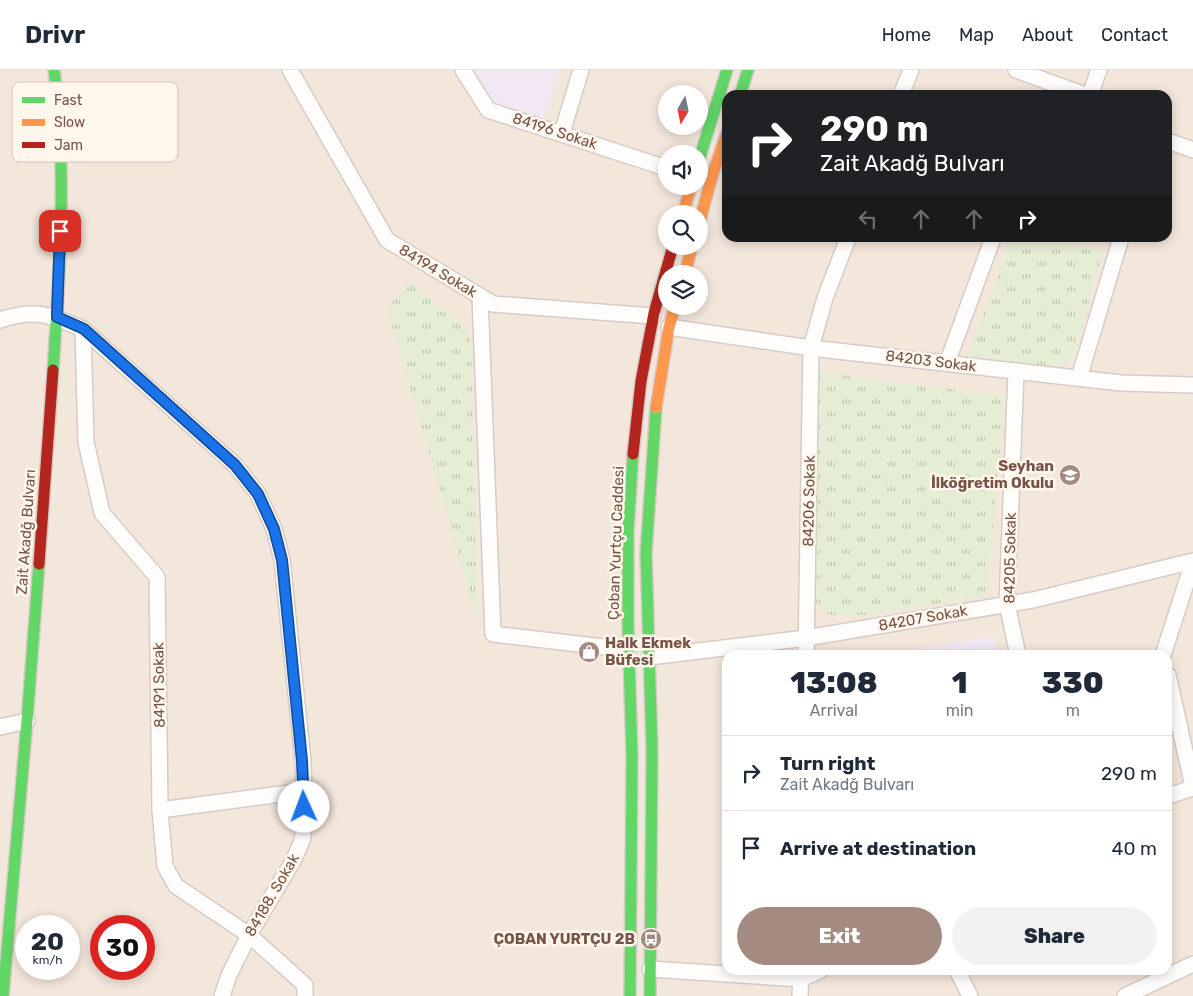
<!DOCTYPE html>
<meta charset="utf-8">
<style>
:root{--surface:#fff;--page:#f2f2f3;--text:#1f2937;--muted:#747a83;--line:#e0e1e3;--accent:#a48b81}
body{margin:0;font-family:Rubik,sans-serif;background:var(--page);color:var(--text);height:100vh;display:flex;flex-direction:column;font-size:19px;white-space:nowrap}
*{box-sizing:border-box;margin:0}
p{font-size:16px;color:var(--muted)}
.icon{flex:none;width:28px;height:28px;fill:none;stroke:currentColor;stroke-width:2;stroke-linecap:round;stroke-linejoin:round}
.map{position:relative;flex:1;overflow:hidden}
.drawer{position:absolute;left:722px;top:580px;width:450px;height:325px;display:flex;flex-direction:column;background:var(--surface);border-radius:15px;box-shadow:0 2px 12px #0003}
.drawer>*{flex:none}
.hud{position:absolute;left:722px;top:20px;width:450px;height:152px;border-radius:15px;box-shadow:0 2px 12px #0003;background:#202124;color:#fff;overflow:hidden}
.needle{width:32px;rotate:189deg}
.fabs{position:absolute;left:658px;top:15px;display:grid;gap:10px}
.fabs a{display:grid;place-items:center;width:50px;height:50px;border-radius:50%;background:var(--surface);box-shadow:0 2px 12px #0003;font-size:25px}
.speed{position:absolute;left:15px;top:845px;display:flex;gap:10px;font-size:25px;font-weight:700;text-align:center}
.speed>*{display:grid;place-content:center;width:65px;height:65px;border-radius:50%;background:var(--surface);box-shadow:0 2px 12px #0003;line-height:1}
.speed small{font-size:12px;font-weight:400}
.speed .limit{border:8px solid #d22;background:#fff;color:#111}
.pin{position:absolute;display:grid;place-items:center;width:42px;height:42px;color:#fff;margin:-21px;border-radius:10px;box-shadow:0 2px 8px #0006}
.me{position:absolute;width:55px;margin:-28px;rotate:358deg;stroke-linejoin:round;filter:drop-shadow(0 0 4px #0008)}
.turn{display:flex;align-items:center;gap:18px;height:105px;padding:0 15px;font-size:22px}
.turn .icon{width:65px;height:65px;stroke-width:2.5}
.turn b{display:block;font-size:35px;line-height:42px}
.lanes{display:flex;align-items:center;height:48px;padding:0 15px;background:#0003;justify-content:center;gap:25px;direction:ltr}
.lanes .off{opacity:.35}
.eta{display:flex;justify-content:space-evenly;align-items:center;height:85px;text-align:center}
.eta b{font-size:30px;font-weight:800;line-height:35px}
.button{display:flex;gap:10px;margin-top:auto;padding:10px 15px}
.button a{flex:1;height:58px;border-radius:30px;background:var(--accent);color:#fff;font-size:20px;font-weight:800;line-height:58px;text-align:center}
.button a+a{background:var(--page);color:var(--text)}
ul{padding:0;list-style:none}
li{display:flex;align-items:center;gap:15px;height:75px;padding:0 15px;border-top:1px solid var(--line)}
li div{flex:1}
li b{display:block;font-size:19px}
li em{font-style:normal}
header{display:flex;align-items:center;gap:30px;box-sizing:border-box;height:70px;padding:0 25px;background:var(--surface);border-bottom:1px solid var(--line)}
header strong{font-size:24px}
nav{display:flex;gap:28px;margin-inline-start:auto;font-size:18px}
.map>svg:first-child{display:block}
.residential{fill:#f3e6db;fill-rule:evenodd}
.education{fill:#f2e8f3}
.grass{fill:url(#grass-tufts)}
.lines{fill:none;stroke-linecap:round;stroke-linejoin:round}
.street-casing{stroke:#d6ccc7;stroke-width:18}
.fast-casing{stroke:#d7ccc7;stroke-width:14}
.slow-casing{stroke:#d7ccc7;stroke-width:14}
.jam-casing{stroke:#d7ccc7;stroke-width:14}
.street{stroke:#fefdfc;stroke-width:15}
.fast{stroke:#63d668;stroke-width:11}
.slow{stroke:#ff974d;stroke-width:11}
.jam{stroke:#b3261e;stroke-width:11}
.route-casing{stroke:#114b97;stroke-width:12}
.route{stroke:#1a73e8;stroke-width:9}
.labels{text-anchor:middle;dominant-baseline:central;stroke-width:5;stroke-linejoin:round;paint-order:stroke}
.street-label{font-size:15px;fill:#785448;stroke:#fff6ec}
.poi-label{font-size:15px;font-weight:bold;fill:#785448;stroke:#fff6ec;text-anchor:end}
.key{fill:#fff6ec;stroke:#d6c5bb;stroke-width:1}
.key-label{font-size:14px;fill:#785448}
</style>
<header>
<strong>Drivr</strong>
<nav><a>Home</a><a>Map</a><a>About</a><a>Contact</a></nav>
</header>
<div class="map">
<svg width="1193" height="926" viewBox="0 0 1193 926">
<defs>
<pattern id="grass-tufts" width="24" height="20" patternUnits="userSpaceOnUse" patternTransform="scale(1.25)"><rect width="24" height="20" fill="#e5eed4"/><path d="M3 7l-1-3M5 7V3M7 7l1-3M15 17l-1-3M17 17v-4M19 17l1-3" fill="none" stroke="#bec3ae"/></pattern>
</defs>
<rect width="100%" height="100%" fill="#f7f1eb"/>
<path class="residential" d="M0,0H1193V926H0ZM666,24H699V56H666ZM728,25H1168V168H728ZM666,84H699V116H666ZM666,144H699V176H666ZM666,204H699V236H666ZM728,585H1168V900H728ZM26,856H69V899H26ZM101,856H144V899H101Z"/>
<g class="education">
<path d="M473,0H560L543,51L493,34Z"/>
<path d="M994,566L998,585H879Z"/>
</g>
<g class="grass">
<path d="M1012,168H1047L1103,181L1076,281L1068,292L1047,301L980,293L970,286L971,277Z"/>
<path d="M410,213L451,244L465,258L471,271L478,552L387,237Z"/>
<path d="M818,302L1005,326L987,526L866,545H829L816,533Z"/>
</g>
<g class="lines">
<g class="street-casing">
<g id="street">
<path d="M290,0L387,170L493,234L653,246"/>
<path d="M463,0L488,40L666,98"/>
<path d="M1016,0L1085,25"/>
<path d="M901,25L911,0"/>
<path d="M1090,25L1099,0"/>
<path d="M562,63L581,0"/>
<path d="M1168,71L1193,80"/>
<path d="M480,226L493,564L629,580"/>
<path d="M0,250C35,238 51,245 83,259L235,395L258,424L274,459L282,490L303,691L305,752L302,771L293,791L249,865L229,905L222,926"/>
<path d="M669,257L811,278L1121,313L1193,315"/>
<path d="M83,259L86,372L102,443L157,507L160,740L165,796L176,816L249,865L305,915V926"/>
<path d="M947,293L993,168"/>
<path d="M1016,301L1007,534L1018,585"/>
<path d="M1079,308L1121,168"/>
<path d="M806,585L811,278L825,228L848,168"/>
<path d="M1163,585L1193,492"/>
<path d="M649,587L806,568L1033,530L1193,491"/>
<path d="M1168,605L1193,717"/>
<path d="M0,657L27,651"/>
<path d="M1168,726L1193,718"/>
<path d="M160,740L304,721"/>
<path d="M650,899L801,909L821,900"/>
<path d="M957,900L970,926"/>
<path d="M800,926L801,900"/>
<path d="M1125,926L1193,894"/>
</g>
</g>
<g class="fast-casing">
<g id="fast">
<path d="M740,25L748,0"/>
<path d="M699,90L727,0"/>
<path d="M53,300C60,201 67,99 54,0"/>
<path d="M3,926L27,651L39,494"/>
<path d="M630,926L632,686L628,553V461L633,384"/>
<path d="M650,926L652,680L646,483L656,338"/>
</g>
</g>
<g class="slow-casing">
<g id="slow">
<path d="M683,144L691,116"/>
<path d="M699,154L713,103L728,60"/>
<path d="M685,204L692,176"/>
<path d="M656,338L669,257L675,236"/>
</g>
</g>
<g class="jam-casing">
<g id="jam">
<path d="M633,384L641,311L654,243L673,176"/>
<path d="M39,494L53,300"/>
</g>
</g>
<use href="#street" class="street"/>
<use href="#fast" class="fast"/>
<use href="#slow" class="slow"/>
<use href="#jam" class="jam"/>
</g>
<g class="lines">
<g class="route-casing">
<path id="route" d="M60,161L57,247L84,259L235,395L258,424L274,459L282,490L302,691L304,737"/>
</g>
<use href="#route" class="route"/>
</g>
<defs>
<g id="school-disc" transform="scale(1.125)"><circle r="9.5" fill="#a48b81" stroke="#fff6ec"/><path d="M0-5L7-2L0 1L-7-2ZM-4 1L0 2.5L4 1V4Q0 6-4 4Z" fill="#fff"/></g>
<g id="shop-disc" transform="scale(1.125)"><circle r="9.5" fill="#a48b81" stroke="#fff6ec"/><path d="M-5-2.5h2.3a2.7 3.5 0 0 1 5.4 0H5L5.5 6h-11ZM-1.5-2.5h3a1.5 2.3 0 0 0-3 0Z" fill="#fff"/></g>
<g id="bus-disc" transform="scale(1.125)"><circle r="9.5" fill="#a48b81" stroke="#fff6ec"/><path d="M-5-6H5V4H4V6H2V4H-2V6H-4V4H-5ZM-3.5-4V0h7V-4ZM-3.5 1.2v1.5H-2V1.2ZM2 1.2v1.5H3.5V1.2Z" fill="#fff"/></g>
</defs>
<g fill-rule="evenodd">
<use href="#school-disc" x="1070" y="405"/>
<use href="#shop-disc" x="589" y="582"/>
<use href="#bus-disc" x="651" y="869"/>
</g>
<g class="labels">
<g class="street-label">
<text transform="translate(555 61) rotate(18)">84196 Sokak</text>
<text transform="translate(438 201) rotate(31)">84194 Sokak</text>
<text transform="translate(931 291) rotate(7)">84203 Sokak</text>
<text transform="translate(809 431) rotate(-89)">84206 Sokak</text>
<text transform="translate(26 462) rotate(-86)">Zait Akadğ Bulvarı</text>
<text transform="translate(616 473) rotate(-88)">Çoban Yurtçu Caddesi</text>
<text transform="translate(1010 488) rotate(-89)">84205 Sokak</text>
<text transform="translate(923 548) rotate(-10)">84207 Sokak</text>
<text transform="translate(159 615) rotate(-91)">84191 Sokak</text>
<text transform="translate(272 825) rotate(-60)">84188. Sokak</text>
</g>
<g class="poi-label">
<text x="1054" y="396">Seyhan<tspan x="1054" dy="17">İlköğretim Okulu</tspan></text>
<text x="605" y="573" text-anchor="start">Halk Ekmek<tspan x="605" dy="17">Büfesi</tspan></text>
<text x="635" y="869">ÇOBAN YURTÇU 2B</text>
</g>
</g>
<rect x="12" y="12" width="166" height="80" rx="8" class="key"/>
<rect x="22" y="27" width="23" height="6" fill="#63d668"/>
<rect x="22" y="49" width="23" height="7" fill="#ff974d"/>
<rect x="22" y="72" width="23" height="6" fill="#b3261e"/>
<g class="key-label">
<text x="54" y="35">Fast</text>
<text x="54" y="57">Slow</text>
<text x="54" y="80">Jam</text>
</g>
</svg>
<div class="fabs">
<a><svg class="needle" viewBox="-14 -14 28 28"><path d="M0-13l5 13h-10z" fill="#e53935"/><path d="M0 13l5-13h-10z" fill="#747a83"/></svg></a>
<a><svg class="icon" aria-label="sound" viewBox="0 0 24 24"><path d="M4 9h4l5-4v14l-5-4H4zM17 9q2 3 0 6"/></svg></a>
<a><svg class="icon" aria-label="search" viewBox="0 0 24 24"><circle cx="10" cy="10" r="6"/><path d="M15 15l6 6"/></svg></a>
<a><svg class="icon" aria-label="layers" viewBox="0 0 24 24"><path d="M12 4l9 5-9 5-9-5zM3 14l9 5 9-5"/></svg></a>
</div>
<div class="speed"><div>20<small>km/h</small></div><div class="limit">30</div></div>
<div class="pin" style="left:60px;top:161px;background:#d93025"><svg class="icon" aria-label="arrive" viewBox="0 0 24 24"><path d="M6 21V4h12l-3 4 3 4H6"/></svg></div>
<svg class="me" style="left:304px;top:737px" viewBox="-20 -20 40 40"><circle r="19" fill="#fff"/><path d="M0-13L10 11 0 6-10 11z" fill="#1a73e8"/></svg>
<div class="hud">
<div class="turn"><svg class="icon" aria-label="right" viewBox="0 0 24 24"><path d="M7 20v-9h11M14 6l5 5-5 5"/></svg><div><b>290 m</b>Zait Akadğ Bulvarı</div></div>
<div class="lanes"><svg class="icon off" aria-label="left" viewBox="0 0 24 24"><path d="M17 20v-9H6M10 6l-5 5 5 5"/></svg><svg class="icon off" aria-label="ahead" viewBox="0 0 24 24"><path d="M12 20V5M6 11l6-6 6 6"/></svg><svg class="icon off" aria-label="ahead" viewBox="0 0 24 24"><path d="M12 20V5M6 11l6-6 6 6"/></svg><svg class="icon" aria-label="right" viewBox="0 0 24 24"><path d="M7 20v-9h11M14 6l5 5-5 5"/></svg></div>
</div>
<section class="drawer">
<div class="eta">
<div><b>13:08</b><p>Arrival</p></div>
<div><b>1</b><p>min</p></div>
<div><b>330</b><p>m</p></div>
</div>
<ul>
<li><svg class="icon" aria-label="right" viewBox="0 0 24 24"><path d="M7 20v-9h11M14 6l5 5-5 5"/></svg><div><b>Turn right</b><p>Zait Akadğ Bulvarı</p></div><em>290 m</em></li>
<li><svg class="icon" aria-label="arrive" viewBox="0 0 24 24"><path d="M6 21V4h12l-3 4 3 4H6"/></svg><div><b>Arrive at destination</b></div><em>40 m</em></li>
</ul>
<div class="button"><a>Exit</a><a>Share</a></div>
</section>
</div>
